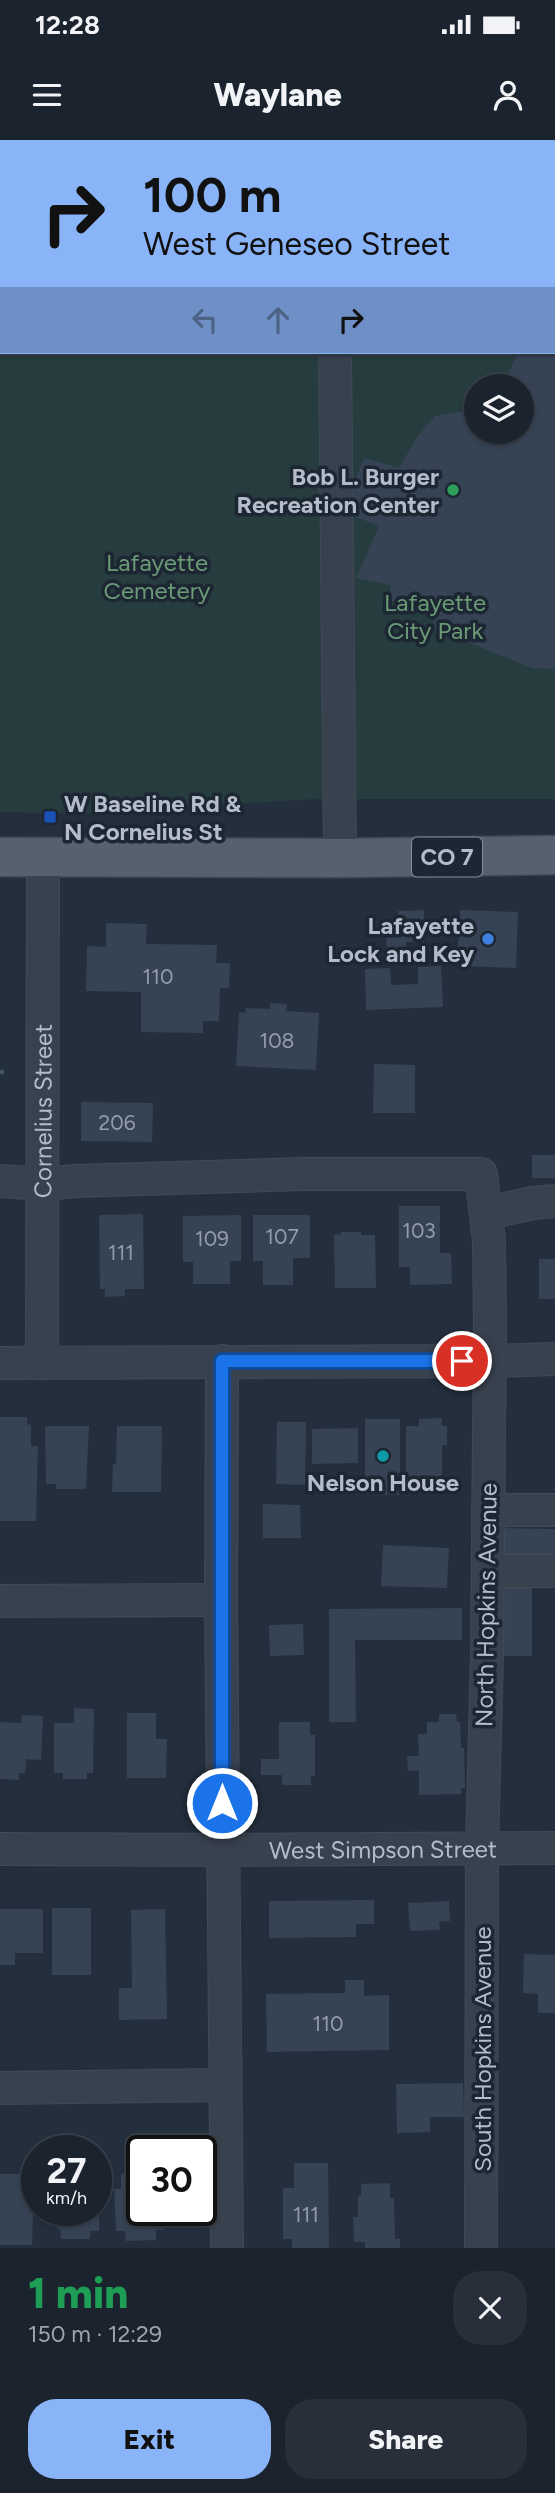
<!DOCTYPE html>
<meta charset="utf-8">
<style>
:root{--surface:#1b232e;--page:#282f3a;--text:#f1f3f6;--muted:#a0a4aa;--line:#39404a;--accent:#8ab4f8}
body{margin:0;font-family:Figtree,sans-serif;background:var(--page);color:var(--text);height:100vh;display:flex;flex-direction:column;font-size:26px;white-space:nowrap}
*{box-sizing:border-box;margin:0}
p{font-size:23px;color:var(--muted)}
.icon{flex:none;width:38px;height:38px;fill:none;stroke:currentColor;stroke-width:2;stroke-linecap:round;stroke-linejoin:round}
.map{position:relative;height:2108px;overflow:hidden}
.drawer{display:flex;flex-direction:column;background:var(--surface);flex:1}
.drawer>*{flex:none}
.hud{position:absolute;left:0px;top:0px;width:556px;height:214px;box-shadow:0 2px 5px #0004,0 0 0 2px var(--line);background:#8ab4f8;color:#111;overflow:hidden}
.tools{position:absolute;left:464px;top:234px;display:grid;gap:14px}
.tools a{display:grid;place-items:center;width:70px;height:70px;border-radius:50%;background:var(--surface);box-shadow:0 2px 5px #0004,0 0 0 2px var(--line);font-size:35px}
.speed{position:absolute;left:21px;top:1995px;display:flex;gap:14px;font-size:35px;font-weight:700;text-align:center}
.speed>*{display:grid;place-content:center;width:91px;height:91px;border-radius:50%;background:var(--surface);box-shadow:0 2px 5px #0004,0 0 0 2px var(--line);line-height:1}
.speed small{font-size:18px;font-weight:400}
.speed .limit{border:4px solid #111;border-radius:10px;background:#fff;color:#111}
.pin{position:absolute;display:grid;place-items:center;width:60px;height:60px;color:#fff;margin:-30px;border:4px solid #fff;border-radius:50%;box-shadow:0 2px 7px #0007}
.me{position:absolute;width:77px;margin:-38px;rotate:0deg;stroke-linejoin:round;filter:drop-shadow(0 0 5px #0008)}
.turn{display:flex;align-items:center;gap:24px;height:147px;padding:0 28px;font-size:32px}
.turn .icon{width:91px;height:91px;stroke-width:2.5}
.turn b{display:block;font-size:49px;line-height:60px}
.lanes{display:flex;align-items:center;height:66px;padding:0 28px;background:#0003;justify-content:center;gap:35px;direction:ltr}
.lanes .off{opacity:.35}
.round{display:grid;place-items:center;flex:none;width:74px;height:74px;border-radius:28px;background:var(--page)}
.head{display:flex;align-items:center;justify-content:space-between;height:119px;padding:0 28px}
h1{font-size:42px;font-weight:800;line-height:52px;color:#1e9e55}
.cta{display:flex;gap:14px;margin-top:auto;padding:14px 28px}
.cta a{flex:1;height:80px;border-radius:28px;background:var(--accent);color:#111;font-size:28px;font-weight:800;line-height:80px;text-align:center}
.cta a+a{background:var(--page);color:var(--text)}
.status{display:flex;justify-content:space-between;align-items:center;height:49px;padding:0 35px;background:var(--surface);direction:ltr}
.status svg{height:19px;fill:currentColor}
header{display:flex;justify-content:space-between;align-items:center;height:91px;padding:0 28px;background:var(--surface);font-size:32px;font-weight:800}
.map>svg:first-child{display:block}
.green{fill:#263c3f;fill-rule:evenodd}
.building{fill:#364354}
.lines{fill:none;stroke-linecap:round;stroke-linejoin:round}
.minor-casing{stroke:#414a57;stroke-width:34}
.major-casing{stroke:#414a57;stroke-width:41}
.path{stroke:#3f5557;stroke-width:4.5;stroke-dasharray:5 5;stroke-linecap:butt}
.minor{stroke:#38414e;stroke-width:32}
.major{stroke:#56606e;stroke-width:38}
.route-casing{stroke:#114b97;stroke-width:18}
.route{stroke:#1a73e8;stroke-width:12}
.leisure-dot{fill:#2e9e5b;stroke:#1d2633;stroke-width:2.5}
.transit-dot{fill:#1a4fb4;stroke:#1d2633;stroke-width:2.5}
.shop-dot{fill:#3f7fe0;stroke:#1d2633;stroke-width:2.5}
.culture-dot{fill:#0f9aa8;stroke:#1d2633;stroke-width:2.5}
.labels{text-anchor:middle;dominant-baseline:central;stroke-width:7;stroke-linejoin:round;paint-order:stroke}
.number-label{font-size:21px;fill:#929caa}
.shield{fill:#1d2633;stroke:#878f9c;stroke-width:2}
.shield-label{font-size:23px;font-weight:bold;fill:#b4bcc9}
.poi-label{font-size:24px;font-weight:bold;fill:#b4bcc9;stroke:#1d2633;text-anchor:end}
.park-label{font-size:24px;fill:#6b9a76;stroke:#1d2633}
.street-label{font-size:24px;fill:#b4bcc9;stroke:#1d2633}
</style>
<div class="status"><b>12:28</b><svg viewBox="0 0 49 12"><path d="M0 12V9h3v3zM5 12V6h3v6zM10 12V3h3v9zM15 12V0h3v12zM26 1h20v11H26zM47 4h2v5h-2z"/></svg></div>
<header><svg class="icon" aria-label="menu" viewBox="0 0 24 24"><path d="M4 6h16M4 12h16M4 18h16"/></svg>Waylane<svg class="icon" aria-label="person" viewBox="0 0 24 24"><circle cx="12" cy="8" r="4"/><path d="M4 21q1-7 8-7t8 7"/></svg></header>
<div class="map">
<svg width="555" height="2108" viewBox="0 0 555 2108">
<rect width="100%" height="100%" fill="#242f3e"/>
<path class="green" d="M0,0H555V659H316L74,674L0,672ZM2,2H555V212H2ZM476,247H522V292H476Z"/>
<g class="building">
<path d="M518,212H555V529L532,528L433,488L435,478L388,460L391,445L356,438L379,386L343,372L364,318L399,328L417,297L435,276L476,269V292H522V247H503Z"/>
<path d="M424,770V802H406V819H387L386,784H398V771Z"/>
<path d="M460,770L518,772L516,828L457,826Z"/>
<path d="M106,783L147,784L146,804L217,805L216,823H230L229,848H220L219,881H203V893L141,892V852L86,851L87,806L106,807Z"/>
<path d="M441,826L443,867L366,870L365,829L390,828L391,845L418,844V827Z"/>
<path d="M270,863L287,864L286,871L319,873L316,930L236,926L239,872L245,873L246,868L270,869Z"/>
<path d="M374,924L415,925V973H373Z"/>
<path d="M81,962L153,963L152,1002L81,1001Z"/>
<rect x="532" y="1015" width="23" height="23"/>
<path d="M399,1066H440V1113H451L452,1144L410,1145V1127H399Z"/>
<path d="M143,1074L144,1149H125V1156L105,1157V1149H100L99,1075Z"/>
<path d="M241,1075V1121H230V1144H193V1122H183V1076Z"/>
<path d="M253,1075H310V1118H293V1145H263V1121H253Z"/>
<path d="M341,1092H361V1095H375L376,1148H335L334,1095L341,1094Z"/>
<rect x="539" y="1119" width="16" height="40"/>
<path d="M0,1277H27V1284L31,1285V1306H38L36,1381H0Z"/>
<path d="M442,1278V1286H447V1305H442V1340H406V1286H419V1279Z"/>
<path d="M365,1279H400V1355L365,1354Z"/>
<path d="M277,1282H306L305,1345L276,1344Z"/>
<path d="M45,1286H89L86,1349H56V1344H46Z"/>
<path d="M117,1286H162L161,1352H112L113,1324H116Z"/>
<path d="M358,1288V1323L312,1324V1289Z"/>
<path d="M263,1364L300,1365L301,1398H263Z"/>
<path d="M494,1388L555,1389V1418H494Z"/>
<path d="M383,1405L449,1408L447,1448L381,1446Z"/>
<rect x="497" y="1445" width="35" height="71"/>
<path d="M462,1468V1500H355L356,1582H329V1469Z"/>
<path d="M303,1484L304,1515L270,1516L269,1485Z"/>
<path d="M74,1568L94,1569L93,1633H87V1639H63V1633H54V1583H74Z"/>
<path d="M127,1573H156V1599H167L166,1638H127Z"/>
<path d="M439,1574H456L457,1582H460L461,1608H464L465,1648H461V1654L419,1655V1630L408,1631L407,1616H419L418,1594H427V1582H439Z"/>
<path d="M22,1575L43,1576L41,1620L26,1619L25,1633H19V1640L0,1639V1582L21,1583Z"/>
<path d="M279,1582H310V1595H315V1636H311V1645H282V1635H261V1619H279Z"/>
<path d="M374,1760V1784H356V1797L269,1798V1761Z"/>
<path d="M449,1761L450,1781L439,1782L440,1790L410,1791L408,1763Z"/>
<rect x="52" y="1768" width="39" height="67"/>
<path d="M0,1769H43V1813H15V1825H0Z"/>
<path d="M165,1769L167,1879L119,1880V1848H132L131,1770Z"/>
<path d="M524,1814L555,1815V1873H538V1854L523,1853Z"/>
<path d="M345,1840H364V1856L389,1855V1910L267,1912L266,1854L345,1853Z"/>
<path d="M463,1943L464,1977H430V1992L397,1993L396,1944Z"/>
<path d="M294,2023H328L329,2108H292V2099H283V2048H294Z"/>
<path d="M142,2033V2070H163L164,2090H156V2100L126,2101L125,2091H116L114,2049H121V2034Z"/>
<path d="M0,2034H34L32,2105H0Z"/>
<path d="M96,2042H99V2091H90V2099H61L60,2089H57V2070H96Z"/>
<path d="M390,2043V2058H394L395,2099H400V2108H365V2102H354L353,2077H358V2056H361V2044Z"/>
</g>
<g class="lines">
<g class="minor-casing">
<g id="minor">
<path d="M0,73H2"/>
<path d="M335,212L340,718"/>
<path d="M0,1041L42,1044L75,1041L301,1034H481L489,1101L490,1187L487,1512L482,1709L481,2108"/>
<path d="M486,1073L533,1063L555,1061"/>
<path d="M222,1221L221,1460L227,2108"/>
<path d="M0,1223L489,1221L555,1219"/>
<path id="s1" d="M42,1223L43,718"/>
<path d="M488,1370H555"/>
<path d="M488,1431H555"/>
<path d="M0,1461L221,1460"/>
<path id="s2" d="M0,1709L223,1710L555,1708"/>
<path d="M0,1948L225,1945"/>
</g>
</g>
<g class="major-casing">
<path id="major" d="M0,717L340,718L555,715"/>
</g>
<g class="path">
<path d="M301,2V0"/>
<path d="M0,932H4"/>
</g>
<use href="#minor" class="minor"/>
<use href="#major" class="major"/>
</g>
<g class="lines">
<g class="route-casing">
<path id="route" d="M222,1663V1221H462"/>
</g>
<use href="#route" class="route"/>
</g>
<circle class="leisure-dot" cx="453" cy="350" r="7"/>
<rect class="transit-dot" x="43" y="670" width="14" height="14" rx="3.5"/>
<circle class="shop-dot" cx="488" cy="799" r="7"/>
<circle class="culture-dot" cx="383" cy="1316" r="7"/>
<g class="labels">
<g class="number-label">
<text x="158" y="836">110</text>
<text x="277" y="900">108</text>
<text x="117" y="982">206</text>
<text x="419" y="1090">103</text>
<text x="282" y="1096">107</text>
<text x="212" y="1098">109</text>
<text x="121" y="1112">111</text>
<text x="328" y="1883">110</text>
<text x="306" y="2074">111</text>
</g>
<rect class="shield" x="412" y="697.5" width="70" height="39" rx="5"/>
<g class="shield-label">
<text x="447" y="717">CO 7</text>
</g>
<g class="poi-label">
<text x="439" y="336">Bob L. Burger<tspan x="439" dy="28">Recreation Center</tspan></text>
<text x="64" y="663" text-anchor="start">W Baseline Rd &amp;<tspan x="64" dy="28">N Cornelius St</tspan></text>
<text x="474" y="785">Lafayette<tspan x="474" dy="28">Lock and Key</tspan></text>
<text x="383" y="1342" text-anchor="middle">Nelson House</text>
</g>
<g class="park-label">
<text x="157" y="422">Lafayette<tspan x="157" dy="28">Cemetery</tspan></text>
<text x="435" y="462">Lafayette<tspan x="435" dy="28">City Park</tspan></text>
</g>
<g class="street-label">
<text stroke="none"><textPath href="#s1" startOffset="252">Cornelius Street</textPath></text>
<text transform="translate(486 1465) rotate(-89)">North Hopkins Avenue</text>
<text stroke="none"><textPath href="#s2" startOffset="383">West Simpson Street</textPath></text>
<text transform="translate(482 1909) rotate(-90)">South Hopkins Avenue</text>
</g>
</g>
</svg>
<div class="tools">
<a><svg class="icon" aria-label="layers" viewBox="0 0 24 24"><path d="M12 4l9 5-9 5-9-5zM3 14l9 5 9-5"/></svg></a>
</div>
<div class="speed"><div>27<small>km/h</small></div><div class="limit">30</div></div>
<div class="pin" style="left:462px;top:1221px;background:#d93025"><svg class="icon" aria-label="arrive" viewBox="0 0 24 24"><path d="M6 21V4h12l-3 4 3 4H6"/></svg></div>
<svg class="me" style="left:222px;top:1663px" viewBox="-20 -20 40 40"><circle r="17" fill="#1a73e8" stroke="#fff" stroke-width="3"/><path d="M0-11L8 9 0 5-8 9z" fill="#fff"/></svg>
<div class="hud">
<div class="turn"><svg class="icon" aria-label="right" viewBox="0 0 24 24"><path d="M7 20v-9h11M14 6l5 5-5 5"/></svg><div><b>100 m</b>West Geneseo Street</div></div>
<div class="lanes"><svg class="icon off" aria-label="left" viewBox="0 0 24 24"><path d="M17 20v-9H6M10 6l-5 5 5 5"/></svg><svg class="icon off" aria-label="ahead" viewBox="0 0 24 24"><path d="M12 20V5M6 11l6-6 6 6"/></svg><svg class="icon" aria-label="right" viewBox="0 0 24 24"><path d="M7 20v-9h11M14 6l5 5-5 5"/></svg></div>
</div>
</div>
<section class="drawer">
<div class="head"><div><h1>1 min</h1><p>150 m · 12:29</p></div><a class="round"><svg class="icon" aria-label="close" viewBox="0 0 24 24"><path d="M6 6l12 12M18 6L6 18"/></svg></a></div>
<div class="cta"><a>Exit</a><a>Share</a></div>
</section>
